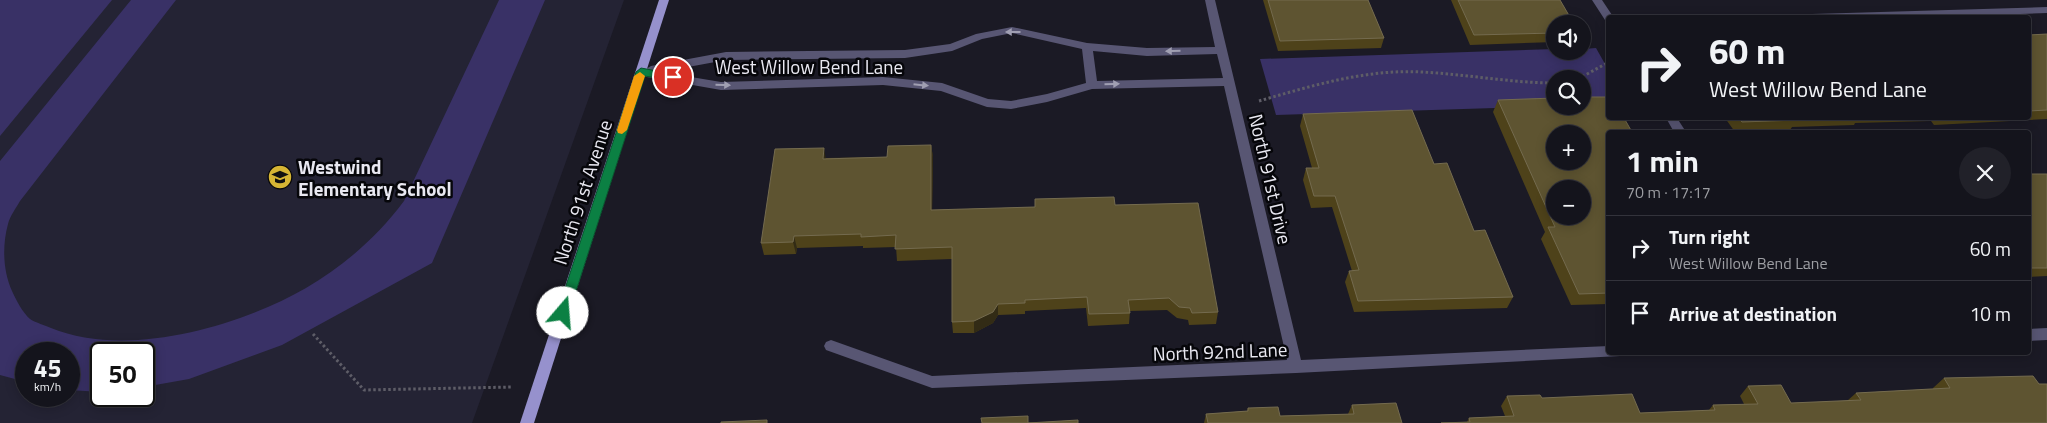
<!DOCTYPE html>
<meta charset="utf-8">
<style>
:root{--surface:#14141c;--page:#212129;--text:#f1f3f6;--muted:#9d9ea3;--line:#33333b}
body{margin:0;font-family:"Titillium Web",sans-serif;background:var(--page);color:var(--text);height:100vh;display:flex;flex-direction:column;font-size:19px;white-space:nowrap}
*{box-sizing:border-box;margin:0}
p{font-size:16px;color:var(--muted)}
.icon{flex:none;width:28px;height:28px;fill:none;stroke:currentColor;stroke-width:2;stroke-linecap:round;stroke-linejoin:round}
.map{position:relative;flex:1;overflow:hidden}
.details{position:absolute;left:1606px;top:130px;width:425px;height:225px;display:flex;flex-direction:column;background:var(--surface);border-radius:5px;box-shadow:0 2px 12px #0003,0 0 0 1px var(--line)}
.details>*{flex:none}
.hud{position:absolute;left:1606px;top:15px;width:425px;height:105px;border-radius:5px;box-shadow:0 2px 12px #0003,0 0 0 1px var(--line);background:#14141c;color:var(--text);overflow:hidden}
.buttons{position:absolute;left:1546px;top:15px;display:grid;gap:10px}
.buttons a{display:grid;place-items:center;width:45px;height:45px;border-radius:50%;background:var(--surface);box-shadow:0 2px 12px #0003,0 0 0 1px var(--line);font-size:25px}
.speed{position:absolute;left:15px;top:342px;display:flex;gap:10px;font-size:25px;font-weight:700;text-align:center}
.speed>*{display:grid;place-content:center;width:65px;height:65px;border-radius:50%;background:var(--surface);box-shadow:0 2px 12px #0003,0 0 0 1px var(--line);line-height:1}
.speed small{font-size:12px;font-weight:400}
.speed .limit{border:2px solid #111;border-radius:8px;background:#fff;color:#111}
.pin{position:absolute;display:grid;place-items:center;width:42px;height:42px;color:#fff;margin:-21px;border:2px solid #fff;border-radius:50%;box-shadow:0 1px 5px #0007}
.me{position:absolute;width:55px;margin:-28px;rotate:18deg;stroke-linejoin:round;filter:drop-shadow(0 0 4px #0008)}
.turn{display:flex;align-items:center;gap:18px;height:105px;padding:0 20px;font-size:22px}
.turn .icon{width:65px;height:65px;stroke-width:2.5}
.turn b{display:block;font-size:35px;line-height:42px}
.round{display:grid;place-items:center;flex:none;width:52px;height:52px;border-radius:26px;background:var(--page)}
.head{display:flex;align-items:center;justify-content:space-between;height:85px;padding:0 20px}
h1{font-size:30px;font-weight:700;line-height:38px}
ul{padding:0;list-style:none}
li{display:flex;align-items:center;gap:15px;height:65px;padding:0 20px;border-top:1px solid var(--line)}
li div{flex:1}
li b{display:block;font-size:19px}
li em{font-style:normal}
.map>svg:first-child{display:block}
.built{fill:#242334;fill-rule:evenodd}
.green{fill:#393166}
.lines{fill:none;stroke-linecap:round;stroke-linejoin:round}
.path{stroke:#5e5d67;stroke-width:3;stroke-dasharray:2.5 2.5;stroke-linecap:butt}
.minor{fill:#585673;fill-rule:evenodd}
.major{fill:#9691cd;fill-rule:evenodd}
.wall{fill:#4e421a}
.shaded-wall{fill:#322b15}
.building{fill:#5e5431;stroke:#746b4f;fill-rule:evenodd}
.oneway{fill:#a09fb2}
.route{fill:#0b8043;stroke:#07532c}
.slow{fill:#f59e0b}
.labels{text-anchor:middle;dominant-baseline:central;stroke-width:5;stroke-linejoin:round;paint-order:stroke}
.street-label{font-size:19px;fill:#e9e8f1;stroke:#06060a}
.poi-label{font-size:19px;font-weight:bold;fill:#e9e8f1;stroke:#06060a;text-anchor:start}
</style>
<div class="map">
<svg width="2047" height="423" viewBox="0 0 2047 423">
<rect width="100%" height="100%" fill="#1b1a25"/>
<path class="built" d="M0,0H624L472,423H0ZM26,354H69V396H26ZM101,354H144V396H101Z"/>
<g class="green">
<path d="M0,0H112L0,136Z"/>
<path d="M131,0H176L20,201C16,208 10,216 8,224C2,246 3,271 12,291C16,300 23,313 30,319C36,323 45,325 51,328C126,359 238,327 306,288C344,266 378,236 404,201L499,0H545L432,263L282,345L189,379L144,387V354H101V392L69,390V354H26V382L0,375V161Z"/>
<path d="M1596,48L1609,71V104L1583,105L1582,79H1555V106L1276,115L1260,59L1555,49V51H1582L1583,49Z"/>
</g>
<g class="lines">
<g class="path">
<path d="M1609,53V56"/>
<path d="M1578,79L1609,62"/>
<path d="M1259,101C1311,86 1366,69 1421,72C1466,74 1510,83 1555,83"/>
<path d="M313,334L364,390L513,387"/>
</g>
<g class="minor">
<path d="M1205,0H1215L1301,360L1609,346V352H1622L1620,356L1296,373L932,388L826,350L824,346L826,342L831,340L932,376L1287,360L1224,86L1092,89L1047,102L1011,109L987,107L941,91L883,85L721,90L641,76L635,72L641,68L646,69L651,66L726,52L905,50L950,44L976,34L1012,27L1087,43L1147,48L1215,47ZM1012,33L1082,49L1086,83L1047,94L1011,101L988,99L942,83L883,77L721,82L661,72L726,60L905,58L952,51L982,39ZM1093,51L1147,56L1217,54L1223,78L1097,81Z"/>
<path d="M1592,0H1602L1614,18H1609V21L1605,20Z"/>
<path d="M2047,7V13L1908,18H1772L1777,15Z"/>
<path d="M1666,118H1677L1686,132H1674Z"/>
<path d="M2047,328V340L2029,341V329Z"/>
</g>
<path class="major" d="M659,0H669L534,423H520Z"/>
</g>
<g class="wall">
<path d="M1263,0H1368L1384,38L1381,48L1278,51Z"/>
<path d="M1451,0H1560L1555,24V42L1470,45Z"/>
<path d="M2047,34V119L1934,125L1931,121L1855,123L1854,125L1792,127L1790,130L1735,132L1725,118H2029V35Z"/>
<path d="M1498,100L1609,132V304L1571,305L1541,239L1545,232L1493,112Z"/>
<path d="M1303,114L1434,164L1513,297L1507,308L1354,312L1345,282L1349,271H1352L1332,207L1311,208L1303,180L1306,168H1312L1300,126Z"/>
<path d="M931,145L933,157L932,210L1035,207V199L1115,205L1218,312L1216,324L1189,325L1188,320L1177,318L1167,310L1130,311L1129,324L1088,326L1086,308L1025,311V314L998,315L993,323L974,333H953L952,322V259L897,261L896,247L863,248V246L797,248L796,254L764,255L761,243L826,158L887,157Z"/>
<path d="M2029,174H2047V276L2029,277Z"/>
<path d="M1944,378L2039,384L2047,423L1467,422L1469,418L1505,416L1501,406L1507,396L1542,398L1640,413L1709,410L1713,405L1744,404L1740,396L1748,386L1791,403L1847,401L1856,393L1933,389V388Z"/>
<path d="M1352,405L1402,423H1204L1206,414L1247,411L1248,408L1280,416L1348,414Z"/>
</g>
<g class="shaded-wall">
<path d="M931,145L933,157L932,222L931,210Z"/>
<path d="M824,148L826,160L823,159Z"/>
<path d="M794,236L797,248L796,254L793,242Z"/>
<path d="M998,304V315L993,323L974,333V321Z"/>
</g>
<g class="building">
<path d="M1268,0H1368L1384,38L1280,41Z"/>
<path d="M1458,0H1560L1574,24H1555V33L1474,35Z"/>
<path d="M2047,34V110L2029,111V35Z"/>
<path d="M1582,97H1609V118H1624L1632,132H1609V293L1579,294L1548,227H1555L1498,100L1555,98V106H1582ZM1555,134H1582V161H1555ZM1555,189H1582V216H1555Z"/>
<path d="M1412,110L1434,164L1447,163L1474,231L1485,230L1513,297L1358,301L1349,271L1359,270L1335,196H1314L1306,168H1319L1303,114Z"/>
<path d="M1738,118H1810H1796L1798,120L1742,122Z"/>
<path d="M931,145V210L1035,207V199L1114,197L1115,205L1198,203L1218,312L1192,313L1190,308L1179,307L1169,298L1128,300L1130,313L1089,314L1087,297L1025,300V303L998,304L993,312L974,321L952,322V247L895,249L896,235L861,237V234L794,236L793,242L761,243L775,149L824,148L823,159L887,157L888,146Z"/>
<rect x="2029" y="174" width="18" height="94"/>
<path d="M2033,376L2039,384H2047V423H1441L1470,422L1469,418L1514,416L1507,396L1540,395L1542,398L1632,394L1640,413L1715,410L1713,405L1758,404L1748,386L1781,385L1791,403L1861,400L1856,393L1950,388L1944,378Z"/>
<path d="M1396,403L1402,423H1208L1206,414L1248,411V408L1278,407L1280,416L1354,414L1352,405Z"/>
<path d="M1028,416V423L1078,420V423H982L981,418Z"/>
<path d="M767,420V423H721V422Z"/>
</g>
<defs><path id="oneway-solid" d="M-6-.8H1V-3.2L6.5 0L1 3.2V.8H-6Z" transform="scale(1.25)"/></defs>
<g class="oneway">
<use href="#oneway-solid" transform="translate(1013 32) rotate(-180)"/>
<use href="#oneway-solid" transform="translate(1173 51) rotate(179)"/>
<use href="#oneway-solid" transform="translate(1112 84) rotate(-2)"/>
<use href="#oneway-solid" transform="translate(723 85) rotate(2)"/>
<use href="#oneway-solid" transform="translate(921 85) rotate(6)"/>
</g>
<path class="route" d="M641,68L673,74L678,77L673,81L645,76L569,313L567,316H558L557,313L636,72Z"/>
<path class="slow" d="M640,72L645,76L627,130L622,134L618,133L617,130L634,76Z"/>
<defs>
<g id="school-disc" transform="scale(1.25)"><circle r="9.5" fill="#d6b534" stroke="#06060a"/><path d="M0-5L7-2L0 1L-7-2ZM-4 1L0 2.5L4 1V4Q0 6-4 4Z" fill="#111"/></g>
</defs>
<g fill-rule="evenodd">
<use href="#school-disc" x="280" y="177"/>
</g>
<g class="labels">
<g class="street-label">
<text x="809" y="66">West Willow Bend Lane</text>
<text transform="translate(1271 179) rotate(77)">North 91st Drive</text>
<text transform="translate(582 192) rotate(-72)">North 91st Avenue</text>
<text transform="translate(1220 351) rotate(-2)">North 92nd Lane</text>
</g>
<g class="poi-label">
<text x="298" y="166">Westwind<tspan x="298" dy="22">Elementary School</tspan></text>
</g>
</g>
</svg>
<div class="buttons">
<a><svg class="icon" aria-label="sound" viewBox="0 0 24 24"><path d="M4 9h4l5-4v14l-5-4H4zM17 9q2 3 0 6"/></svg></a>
<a><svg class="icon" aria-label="search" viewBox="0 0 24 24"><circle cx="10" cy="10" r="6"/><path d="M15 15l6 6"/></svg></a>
<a>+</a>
<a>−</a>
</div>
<div class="speed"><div>45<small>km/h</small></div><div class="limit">50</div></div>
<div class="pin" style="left:673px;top:77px;background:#d93025"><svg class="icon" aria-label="arrive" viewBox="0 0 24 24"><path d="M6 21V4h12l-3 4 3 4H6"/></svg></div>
<svg class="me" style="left:563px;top:313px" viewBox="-20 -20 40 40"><circle r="19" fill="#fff"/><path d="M0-13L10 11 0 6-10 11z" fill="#0b8043"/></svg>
<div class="hud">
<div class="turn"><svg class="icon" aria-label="right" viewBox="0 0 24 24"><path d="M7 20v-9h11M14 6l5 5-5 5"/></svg><div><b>60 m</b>West Willow Bend Lane</div></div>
</div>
<section class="details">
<div class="head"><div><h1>1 min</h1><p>70 m · 17:17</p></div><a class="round"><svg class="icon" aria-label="close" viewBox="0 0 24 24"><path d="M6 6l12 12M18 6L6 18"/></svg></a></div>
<ul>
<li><svg class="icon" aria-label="right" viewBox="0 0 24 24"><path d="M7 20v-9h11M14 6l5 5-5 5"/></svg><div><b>Turn right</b><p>West Willow Bend Lane</p></div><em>60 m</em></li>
<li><svg class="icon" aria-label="arrive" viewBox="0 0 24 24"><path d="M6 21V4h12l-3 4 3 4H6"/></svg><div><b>Arrive at destination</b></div><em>10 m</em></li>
</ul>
</section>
</div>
